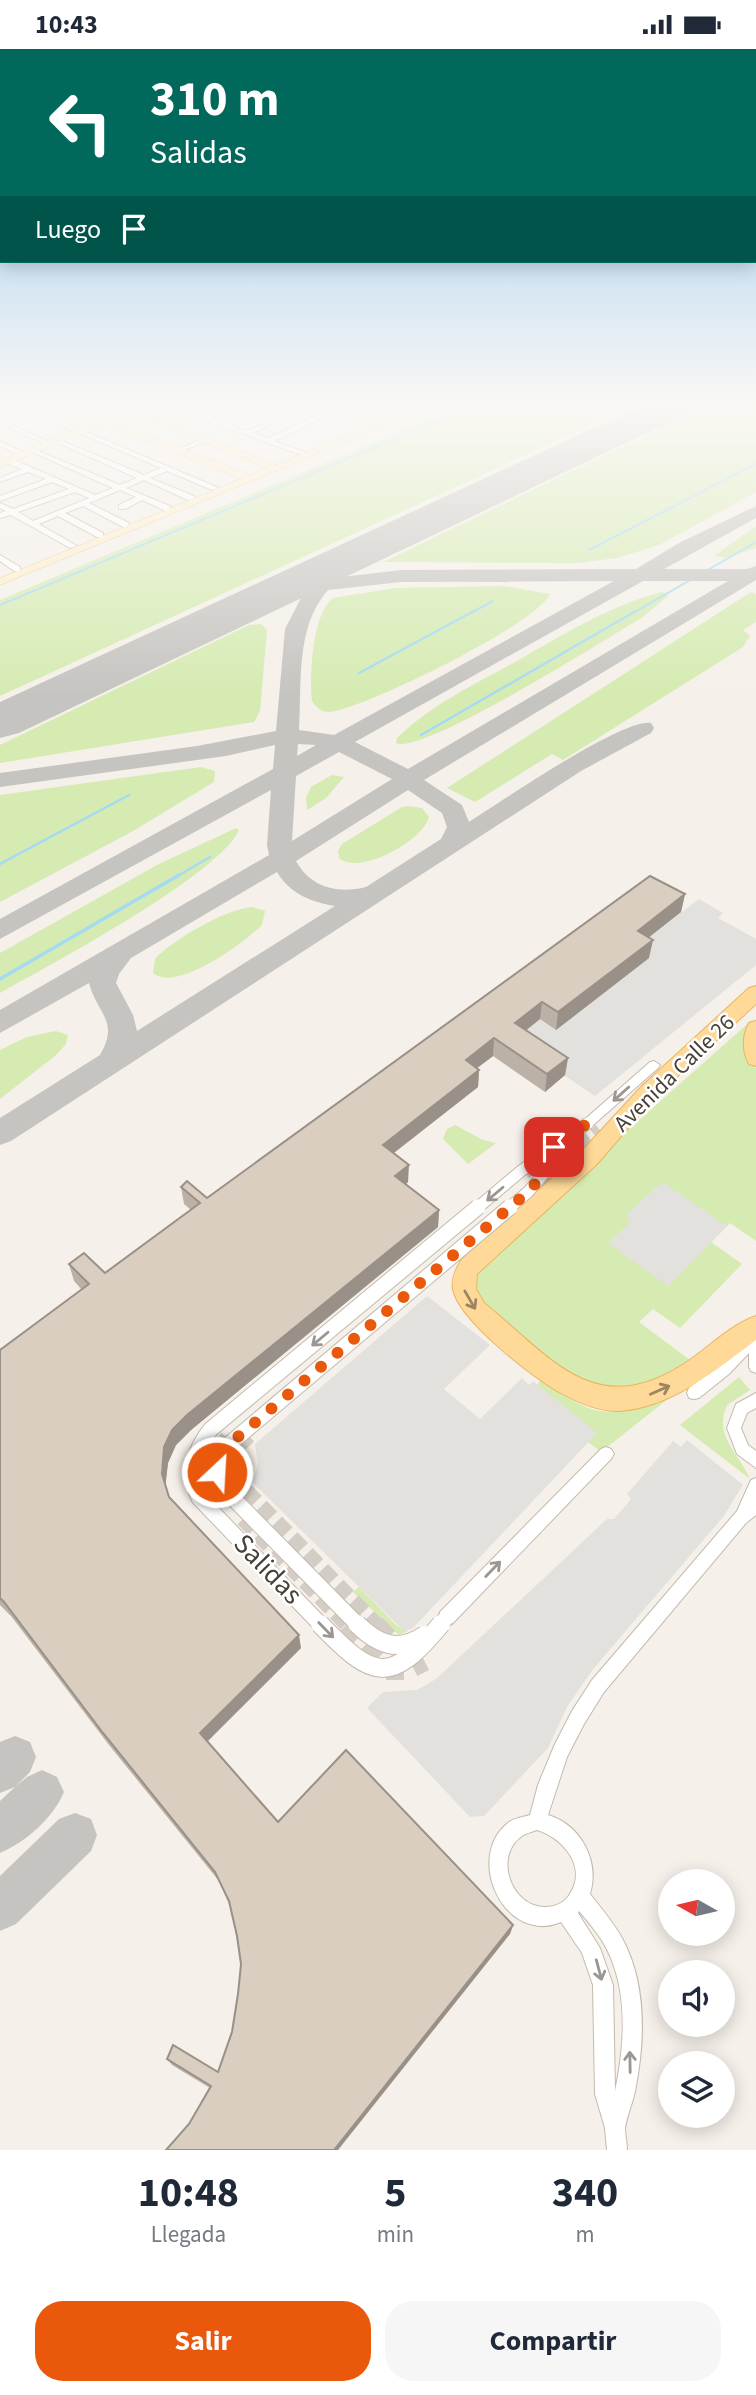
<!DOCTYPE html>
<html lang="es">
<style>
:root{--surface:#fff;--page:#f6f6f7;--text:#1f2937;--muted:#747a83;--accent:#ea580c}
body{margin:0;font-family:"Source Sans 3",sans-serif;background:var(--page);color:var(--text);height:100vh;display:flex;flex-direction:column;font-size:26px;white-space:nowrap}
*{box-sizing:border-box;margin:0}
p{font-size:23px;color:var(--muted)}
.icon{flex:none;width:38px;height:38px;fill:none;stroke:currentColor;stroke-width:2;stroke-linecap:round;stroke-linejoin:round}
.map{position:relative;height:2101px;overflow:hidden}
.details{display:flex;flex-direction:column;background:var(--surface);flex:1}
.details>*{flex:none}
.banner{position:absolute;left:0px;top:0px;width:756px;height:214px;box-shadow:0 4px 18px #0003;background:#00695c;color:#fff;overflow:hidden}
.needle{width:46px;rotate:278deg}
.controls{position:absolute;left:658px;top:1820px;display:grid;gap:14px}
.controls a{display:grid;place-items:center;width:77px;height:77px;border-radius:50%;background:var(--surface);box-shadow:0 4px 18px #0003;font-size:35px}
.pin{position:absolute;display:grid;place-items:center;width:60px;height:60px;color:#fff;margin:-30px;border-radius:14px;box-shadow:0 4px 10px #0006}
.me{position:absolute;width:77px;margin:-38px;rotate:25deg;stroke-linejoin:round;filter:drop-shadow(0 0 5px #0008)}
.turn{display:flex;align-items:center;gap:24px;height:147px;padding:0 35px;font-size:32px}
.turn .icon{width:91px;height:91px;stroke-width:2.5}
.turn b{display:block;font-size:49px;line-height:60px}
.then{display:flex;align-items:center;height:66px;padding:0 35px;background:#0003;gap:14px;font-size:26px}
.eta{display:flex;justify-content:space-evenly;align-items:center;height:119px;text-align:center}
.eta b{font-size:42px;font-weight:700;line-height:49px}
.cta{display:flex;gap:14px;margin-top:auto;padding:14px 35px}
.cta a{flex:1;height:80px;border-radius:28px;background:var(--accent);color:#fff;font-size:28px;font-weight:700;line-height:80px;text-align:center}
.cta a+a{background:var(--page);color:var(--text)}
.status{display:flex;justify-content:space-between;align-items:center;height:49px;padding:0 35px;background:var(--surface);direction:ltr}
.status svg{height:19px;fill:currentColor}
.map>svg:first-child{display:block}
.green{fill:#d5ebb1}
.parking{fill:#e3e1de}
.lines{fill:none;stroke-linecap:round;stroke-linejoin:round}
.stream-far2{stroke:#a4daf4;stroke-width:2}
.stream-far1{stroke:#a4daf4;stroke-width:2.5}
.stream{stroke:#a4daf4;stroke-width:3.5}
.taxiway{fill:#c6c4c0;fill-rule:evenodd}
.runway{fill:#c6c4c0;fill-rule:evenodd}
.street-tunnel-far2{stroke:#d3cdc5;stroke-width:11;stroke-dasharray:11 6;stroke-linecap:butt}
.street-tunnel-far1{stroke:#d3cdc5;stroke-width:15;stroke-dasharray:15 7;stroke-linecap:butt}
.street-tunnel{stroke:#d3cdc5;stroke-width:18;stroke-dasharray:18 10;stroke-linecap:butt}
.street-casing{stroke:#c4baae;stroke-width:2}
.secondary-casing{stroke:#d7c197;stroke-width:1}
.primary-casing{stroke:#e9b563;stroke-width:2}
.street{fill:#fff;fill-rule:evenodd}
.secondary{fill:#ffedc9;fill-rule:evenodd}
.primary{fill:#ffd998;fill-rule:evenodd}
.street-bridge-far2-casing{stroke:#c4baae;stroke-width:13;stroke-linecap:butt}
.street-bridge-far1-casing{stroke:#c4baae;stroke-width:17;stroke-linecap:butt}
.street-bridge-casing{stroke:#c4baae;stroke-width:20;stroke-linecap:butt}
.street-bridge-far2{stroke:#fff;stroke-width:11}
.street-bridge-far1{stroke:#fff;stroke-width:15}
.street-bridge{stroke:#fff;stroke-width:18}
.wall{fill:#bbb1a6}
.shaded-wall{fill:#999087}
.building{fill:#dacec1;stroke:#999087;stroke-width:2}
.oneway{stroke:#9b9691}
.oneway2{stroke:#9b8563}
.route{stroke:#ea580c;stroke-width:12;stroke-dasharray:0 21.6}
.labels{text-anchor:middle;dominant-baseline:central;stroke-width:5;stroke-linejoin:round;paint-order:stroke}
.street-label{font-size:23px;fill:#494137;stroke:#fff}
.near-street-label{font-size:28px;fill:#494137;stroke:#fff}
</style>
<div class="status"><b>10:43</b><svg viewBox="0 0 49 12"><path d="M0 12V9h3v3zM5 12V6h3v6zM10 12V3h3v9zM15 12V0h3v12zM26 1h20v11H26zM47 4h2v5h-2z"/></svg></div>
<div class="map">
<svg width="756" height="2101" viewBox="0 0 756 2101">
<rect width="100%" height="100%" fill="#f5f0e9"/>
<g class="green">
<path d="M470,353H641L0,647V551Z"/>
<path d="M715,353H756V443L659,496L617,509L578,514L383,513Z"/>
<path d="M756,477V499L725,509L714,507Z"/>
<path d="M503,537L550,545C537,575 364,660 329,663C321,663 317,659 312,652C309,627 312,565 333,549L395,539Z"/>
<path d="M662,543L669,546L643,568C609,588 422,707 396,694L397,689C431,656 475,635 515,613C563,586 608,557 662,543Z"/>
<path d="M751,543L756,545V573L743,581L750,587L743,598L563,711L552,705L475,753L447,739Z"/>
<path d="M261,575L267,581L260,662L254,673L0,714V696L249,576Z"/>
<path d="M201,718L215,722L214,733L133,782L0,853V746Z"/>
<path d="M332,726L344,728L326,749L307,761L306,749L311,738Z"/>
<path d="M409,757L422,759L429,768C423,792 359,827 339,809L338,802L342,795L402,758Z"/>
<path d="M236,779L239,781C219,826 50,916 0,944V904L157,816Z"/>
<path d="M252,858L265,862L262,876C244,894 176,944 153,924L155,910C172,891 226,860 252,858Z"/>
<path d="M753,970L749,979L756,1021V1192L730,1174L711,1193L742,1215L680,1279L653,1260L639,1273L690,1311L658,1330L631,1340L591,1337L563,1320L486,1261L475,1241L477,1215Z"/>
<path d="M56,982L68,986L66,995L56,1006L0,1050V1001L27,988Z"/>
<path d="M455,1076L483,1091L496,1094L468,1115L443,1090L447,1080Z"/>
<path d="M739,1328L750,1341L727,1356C713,1387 739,1404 750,1430L680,1376Z"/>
<path d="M542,1330C602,1377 618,1368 683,1338L601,1403L588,1393L596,1384L537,1336Z"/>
<path d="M359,1538L397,1577L408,1582L399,1586L353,1543Z"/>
</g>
<g class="parking">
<path d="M699,850L723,864L718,869L756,890V916L595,1047L513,992L540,970L556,980L649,909L634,900Z"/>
<path d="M662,1133L727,1177L668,1237L608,1194L631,1172L625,1167Z"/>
<path d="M427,1247L490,1296L444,1340L480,1370L522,1329L529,1336L533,1332L597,1384L412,1580L404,1582L252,1433L258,1415L255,1395Z"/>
<path d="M687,1391L743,1436L723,1468L594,1619L568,1656L548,1699L484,1767L470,1768L367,1659L383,1643L417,1641L436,1630L607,1470H614L631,1450L627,1445L673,1392L681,1398Z"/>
</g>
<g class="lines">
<g class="stream-far2">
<path d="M589,501L756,415"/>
<path d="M0,556L482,353"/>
<path d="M471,564L493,552"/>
<path d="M633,564L756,493"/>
</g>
<g class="stream-far1">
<path d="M359,624L474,562"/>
<path d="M421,686L636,562"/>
<path d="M0,815L129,746"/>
<path d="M176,828L210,808"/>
</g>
<path class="stream" d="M0,930L179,826"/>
<g class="taxiway">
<path d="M756,457V469L664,520H747L756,517V531L424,731L462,756L469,773C499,754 624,668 651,674L654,679L651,684L581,722L11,1092L0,1096V1069L100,1006C120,972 97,965 89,934L0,984V961L269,806L267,796L271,741L0,890V870L273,720L275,696L226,707L0,738V724L197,697L276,682L285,580L302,547L256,559L246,553L249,549L314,533L360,497H374L376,501L342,528L401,521L636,520L679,494ZM614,532L334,686L299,681C302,634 295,578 328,541L401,533ZM643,532H728L408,720L355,693ZM298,695L316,696L297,707ZM339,703L392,730L292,792L296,727ZM408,741L442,764L447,778L441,790L366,838C338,845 311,839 296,812ZM277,823C290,845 311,853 335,857L137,982L133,966L116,934L119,925L131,909Z"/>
<path d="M15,1687L30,1693L36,1708L30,1723L15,1738L27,1728L42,1721L57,1728L64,1743C53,1769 26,1793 0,1804V1752L15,1738L0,1744V1693Z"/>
<path d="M75,1764L91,1770L97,1786L91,1802L16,1875L0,1882V1827L59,1770Z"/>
</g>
<path class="runway" d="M650,353H700L695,361L19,684L0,689V653Z"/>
<g class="street-tunnel-far2">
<path d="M580,1095L599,1080"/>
<path d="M526,1124L584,1089"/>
<path d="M530,1149L586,1093"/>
</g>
<g class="street-tunnel-far1">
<path d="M249,1387L237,1398L230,1413L237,1432L378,1577"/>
<path d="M227,1389C207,1412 208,1432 228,1454"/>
<path d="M243,1470L348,1577"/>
</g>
<g class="street-tunnel">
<path d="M347,1575L380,1609L392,1616"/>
<path d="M376,1575L394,1594"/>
<path d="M386,1622H407L425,1613"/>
</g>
<g class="street-casing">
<g id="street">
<path d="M6,353H15L219,439L212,441L167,422L150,429L194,447V451H188L144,431L126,439L170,457V461H164L142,451L125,460H119V456L136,448L120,441L89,454L129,474V478H123L83,457L65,464L103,484V488H97L58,467L39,475L77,497L70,499L11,466L0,469V464L6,462L0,459V454L13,460L69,440L52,433L0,452V447L46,430L28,423L0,433V429L22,420L6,414V410H12L95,446L113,439L32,403V401H36L120,436L137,429L56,393V391H60L144,426L161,419ZM75,443L89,449L33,472L18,463Z"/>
<path d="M158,353H167L182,358L195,353H204L188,361L205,367L235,353H243L211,369L225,374L273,353H281L231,376L247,382L310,353H318L253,384L268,389L347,353H355L274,392L304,403V405L302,406L205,371H201L200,369Z"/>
<path d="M373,353L379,354L346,369L341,368Z"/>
<path d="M0,371L52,394L53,395L48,396L0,375Z"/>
<path d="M204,389L206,390V392L180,403L175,402Z"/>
<path d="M0,392L28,406L22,407L0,397Z"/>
<path d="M0,506L20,518V522H14L0,512Z"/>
<path d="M654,1012L660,1016L658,1019L592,1077H584L582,1074L584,1071L650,1013Z"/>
<path d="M756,1281V1324L751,1322L749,1318V1304L729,1325L699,1349L694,1350L689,1349L687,1344L689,1339L719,1317L751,1283Z"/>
<path d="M756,1344V1359L747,1364L741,1379L748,1396L756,1402V1419L737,1405L727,1379L736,1355Z"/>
<path d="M606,1398L611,1400L614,1405L611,1410L452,1575L446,1577L440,1575L438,1569L440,1563L601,1400Z"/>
<path d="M756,1429V1466L746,1474L604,1643L584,1675L567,1708L548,1766C581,1776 600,1812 590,1845C601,1859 613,1873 622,1889C646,1933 645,1989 636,2037C634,2051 627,2066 625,2079C625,2086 627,2094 627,2101H607L605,2079L595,2045L593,1936L582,1904L561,1873C505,1897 463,1808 509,1773C515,1769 523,1768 530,1766L538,1736L555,1695L572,1662L592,1631L737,1462L751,1431ZM537,1781C561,1788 587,1816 571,1843C566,1853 556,1858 545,1858C511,1858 493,1807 522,1787C526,1784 532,1783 537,1781ZM579,1862C591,1876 603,1890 610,1907C628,1948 624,2000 615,2042L613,1936L600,1899L578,1864Z"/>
</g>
</g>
<g class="secondary-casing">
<path id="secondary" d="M51,353C73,353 92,367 113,368V372L250,426L267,419L103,353H116L276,416L401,364L369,353H384L408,361L429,353H442L0,536V529L241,430L105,376L0,418V411L96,372Z"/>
</g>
<g class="primary-casing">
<g id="primary">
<path d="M756,937V955L656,1047L597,1115L477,1225L476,1240L484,1254C551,1308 594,1373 684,1315C707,1300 730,1276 756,1267V1291C716,1321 672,1358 620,1362C599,1363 577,1353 559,1343C532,1328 458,1270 453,1240C451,1229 456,1219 462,1210L581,1103L642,1037L749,939Z"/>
<path d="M756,972V1017L749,1015C742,1002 742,987 749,974Z"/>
</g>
</g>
<use href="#street" class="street"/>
<use href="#secondary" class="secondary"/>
<use href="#primary" class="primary"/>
<g class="street-bridge-far2-casing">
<g id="street-bridge-far2">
<path d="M476,1160L521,1122L588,1074"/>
<path d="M508,1160L528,1143L574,1090"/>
</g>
</g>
<g class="street-bridge-far1-casing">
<g id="street-bridge-far1">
<path d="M322,1577L199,1449C188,1424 194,1401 211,1380L478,1158"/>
<path d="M359,1577L224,1440C215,1424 218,1412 227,1397L510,1158"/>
<path d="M439,1577L446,1569"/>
</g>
</g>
<g class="street-bridge-casing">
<g id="street-bridge">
<path d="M320,1575C373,1630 390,1637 441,1575"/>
<path d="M357,1575C378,1596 399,1604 425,1586"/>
</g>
</g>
<use href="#street-bridge-far2" class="street-bridge-far2"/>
<use href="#street-bridge-far1" class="street-bridge-far1"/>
<use href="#street-bridge" class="street-bridge"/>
</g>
<path class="wall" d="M685,845L681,863L648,889L649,909L556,981L540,970L526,981L568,1009L565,1026L545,1043L493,1007L477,1019L479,1021L478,1038L394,1104L408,1133L406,1135L439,1161L438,1178L191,1381L176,1396L168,1414L165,1438L169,1448L301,1599L207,1692L278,1773L513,1876L510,1885L189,2075L210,2039L172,2016L167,2010L218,2023L232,1983L238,1945L241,1915L237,1887L230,1857L219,1832L109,1696L11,1567L0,1556V1301L82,1241L74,1232L69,1215L105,1224L191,1161L184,1155L181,1138L207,1149Z"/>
<g class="shaded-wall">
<path d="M685,845L681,863L634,900L638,882Z"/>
<path d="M653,891L649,909L556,981L558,963Z"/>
<path d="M542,953L540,970L513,992L515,974Z"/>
<path d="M494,989L493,1007L464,1029L466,1011Z"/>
<path d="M568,1009L565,1026L545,1043L547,1025Z"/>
<path d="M479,1021L478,1038L382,1113L383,1096Z"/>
<path d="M409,1116L408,1133L395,1144V1127Z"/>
<path d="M439,1161L438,1178L191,1381L176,1396L168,1414L165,1440L162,1425L164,1398L172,1381L187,1366Z"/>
<path d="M299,1586L301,1599L204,1696L200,1684Z"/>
<path d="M513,1876L510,1885L338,2101H334Z"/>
</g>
<path class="building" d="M650,827L685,845L638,882L653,891L558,963L542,953L515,974L568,1009L547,1025L494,989L466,1011L479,1021L383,1096L409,1116L395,1127L439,1161L187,1366L172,1381L164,1398L162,1425L169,1448L299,1586L200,1684L278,1773L346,1701L513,1876L334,2101H166L189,2075L211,2037L167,2010L173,1996L218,2023L232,1983L238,1945L241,1915L237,1887L229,1852L215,1823L103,1684L4,1553L0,1549V1301L89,1235L69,1215L84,1204L105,1224L200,1154L181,1138L187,1132L207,1149Z"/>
<defs><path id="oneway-shaft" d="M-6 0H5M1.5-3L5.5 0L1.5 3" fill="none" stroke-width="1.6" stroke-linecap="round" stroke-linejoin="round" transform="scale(1.75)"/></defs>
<g class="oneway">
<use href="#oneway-shaft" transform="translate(621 1045) rotate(138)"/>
<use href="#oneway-shaft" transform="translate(495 1145) rotate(140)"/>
<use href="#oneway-shaft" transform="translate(320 1290) rotate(140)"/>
<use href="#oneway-shaft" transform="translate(493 1520) rotate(-46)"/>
<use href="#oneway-shaft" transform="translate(326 1581) rotate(46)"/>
<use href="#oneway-shaft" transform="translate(599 1921) rotate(75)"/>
<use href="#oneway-shaft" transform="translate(630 2013) rotate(-91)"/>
</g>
<g class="oneway2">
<use href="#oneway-shaft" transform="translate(470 1251) rotate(60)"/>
<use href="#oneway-shaft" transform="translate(660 1341) rotate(-24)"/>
</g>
<linearGradient id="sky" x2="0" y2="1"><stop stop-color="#8dc3ed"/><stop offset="0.55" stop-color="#faf8f5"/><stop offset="1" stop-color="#faf8f5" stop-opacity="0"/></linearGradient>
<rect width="756" height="647" fill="url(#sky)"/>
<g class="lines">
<path class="route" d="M217,1423L220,1409L227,1397L528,1143L588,1074L554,1098"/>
</g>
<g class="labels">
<g class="street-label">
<text transform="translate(674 1024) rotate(-44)">Avenida Calle 26</text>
</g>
<g class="near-street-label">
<text transform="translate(268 1520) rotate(46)">Salidas</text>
</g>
</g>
</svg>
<div class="controls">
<a><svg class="needle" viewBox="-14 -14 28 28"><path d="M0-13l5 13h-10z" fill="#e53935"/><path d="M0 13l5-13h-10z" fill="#747a83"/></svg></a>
<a><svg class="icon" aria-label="sound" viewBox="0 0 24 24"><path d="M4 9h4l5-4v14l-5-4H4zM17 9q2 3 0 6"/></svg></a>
<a><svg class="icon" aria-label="layers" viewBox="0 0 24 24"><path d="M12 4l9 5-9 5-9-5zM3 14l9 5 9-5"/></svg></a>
</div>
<div class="pin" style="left:554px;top:1098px;background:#d93025"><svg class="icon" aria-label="arrive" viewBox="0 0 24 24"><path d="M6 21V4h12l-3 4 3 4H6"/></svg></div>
<svg class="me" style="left:217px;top:1423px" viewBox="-20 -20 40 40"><circle r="17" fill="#ea580c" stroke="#fff" stroke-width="3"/><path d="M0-11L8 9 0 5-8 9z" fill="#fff"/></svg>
<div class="banner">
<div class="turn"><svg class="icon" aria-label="left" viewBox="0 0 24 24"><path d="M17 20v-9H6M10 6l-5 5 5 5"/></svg><div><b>310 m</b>Salidas</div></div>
<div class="then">Luego<svg class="icon" aria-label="arrive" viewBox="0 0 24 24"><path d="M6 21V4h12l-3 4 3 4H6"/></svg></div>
</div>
</div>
<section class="details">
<div class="eta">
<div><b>10:48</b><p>Llegada</p></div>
<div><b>5</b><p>min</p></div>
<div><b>340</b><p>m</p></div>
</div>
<div class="cta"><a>Salir</a><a>Compartir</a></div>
</section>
